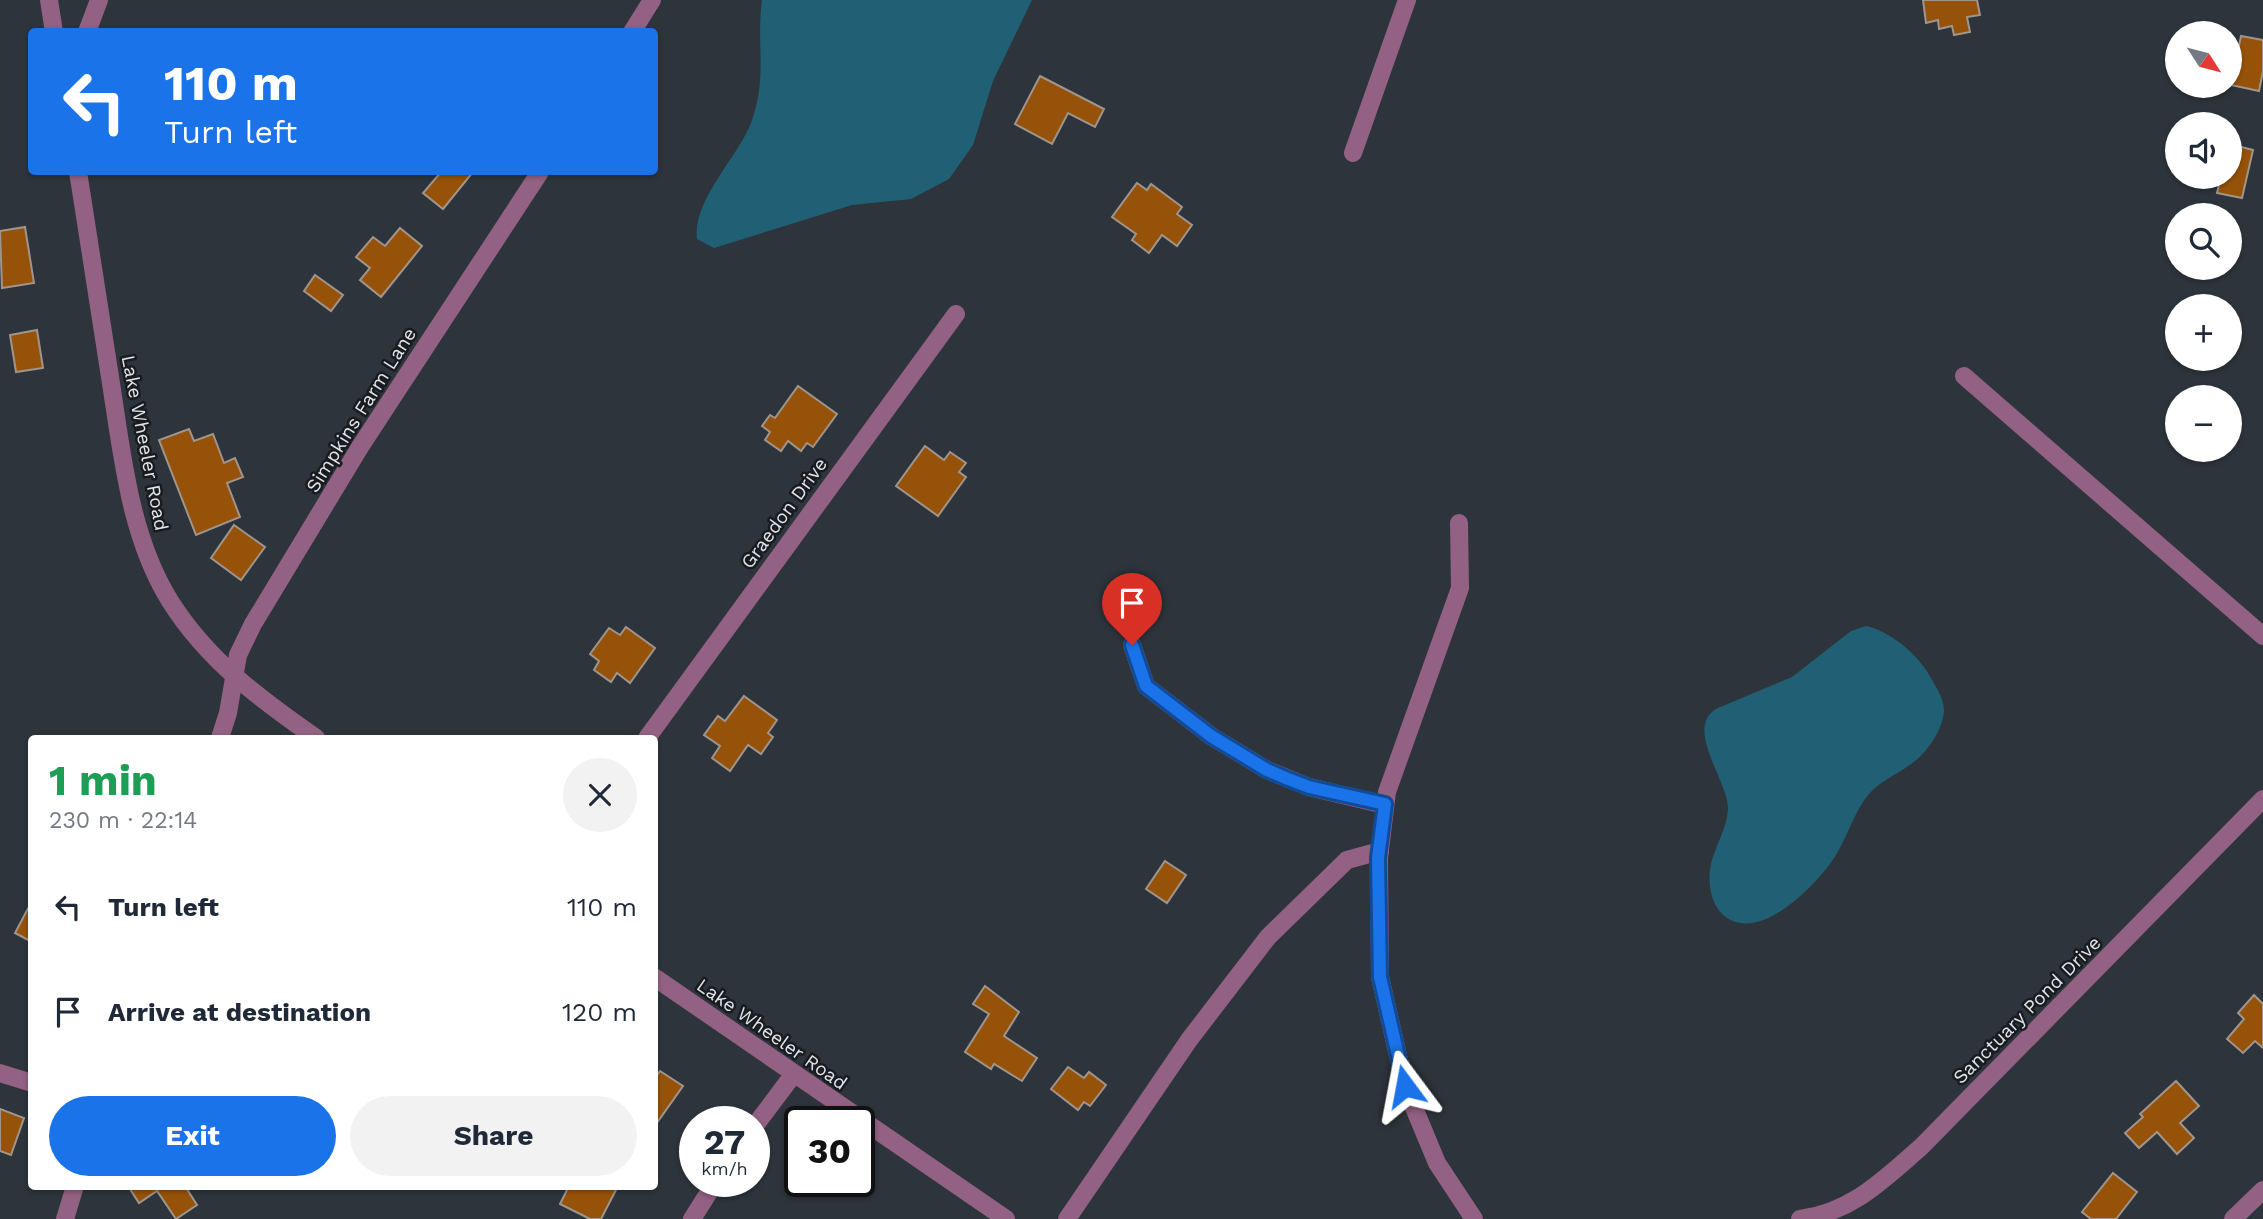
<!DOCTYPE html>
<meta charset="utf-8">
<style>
:root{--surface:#fff;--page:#f2f2f3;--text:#1f2937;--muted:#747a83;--accent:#1a73e8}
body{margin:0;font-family:"Work Sans",sans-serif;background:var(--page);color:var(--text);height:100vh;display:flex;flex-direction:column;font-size:26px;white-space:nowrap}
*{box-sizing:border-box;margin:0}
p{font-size:23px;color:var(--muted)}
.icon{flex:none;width:38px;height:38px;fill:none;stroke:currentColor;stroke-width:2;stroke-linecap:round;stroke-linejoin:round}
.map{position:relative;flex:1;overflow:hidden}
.details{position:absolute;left:28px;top:735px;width:630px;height:455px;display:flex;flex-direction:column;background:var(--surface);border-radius:7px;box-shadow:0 2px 5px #0004}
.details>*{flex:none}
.guide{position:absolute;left:28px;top:28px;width:630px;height:147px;border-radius:7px;box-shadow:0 2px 5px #0004;background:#1a73e8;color:#fff;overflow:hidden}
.needle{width:46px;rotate:126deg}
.tools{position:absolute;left:2165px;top:21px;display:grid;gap:14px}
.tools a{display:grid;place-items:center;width:77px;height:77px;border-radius:50%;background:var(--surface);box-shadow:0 2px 5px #0004;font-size:35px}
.speed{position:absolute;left:679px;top:1106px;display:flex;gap:14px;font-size:35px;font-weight:700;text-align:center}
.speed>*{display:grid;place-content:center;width:91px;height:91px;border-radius:50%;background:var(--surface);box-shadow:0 2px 5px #0004;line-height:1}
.speed small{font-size:18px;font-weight:400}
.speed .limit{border:4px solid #111;border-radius:10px;background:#fff;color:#111}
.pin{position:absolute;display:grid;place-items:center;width:60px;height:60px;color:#fff;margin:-72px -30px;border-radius:50% 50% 50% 0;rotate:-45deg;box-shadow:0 0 7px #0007}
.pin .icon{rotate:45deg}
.me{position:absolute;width:77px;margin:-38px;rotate:347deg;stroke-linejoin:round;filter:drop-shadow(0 0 5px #0008)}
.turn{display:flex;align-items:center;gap:24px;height:147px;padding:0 21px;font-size:32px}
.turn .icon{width:91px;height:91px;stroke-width:2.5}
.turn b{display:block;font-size:49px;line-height:60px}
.round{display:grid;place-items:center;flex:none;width:74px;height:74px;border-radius:37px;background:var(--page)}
.summary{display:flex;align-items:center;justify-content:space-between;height:119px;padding:0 21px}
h1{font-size:42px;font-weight:700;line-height:52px;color:#1e9e55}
.cta{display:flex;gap:14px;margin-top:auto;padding:14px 21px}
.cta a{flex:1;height:80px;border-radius:42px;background:var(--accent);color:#fff;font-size:28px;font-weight:700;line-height:80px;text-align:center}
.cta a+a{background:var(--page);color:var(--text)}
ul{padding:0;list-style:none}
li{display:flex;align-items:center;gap:21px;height:105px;padding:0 21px}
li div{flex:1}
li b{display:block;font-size:26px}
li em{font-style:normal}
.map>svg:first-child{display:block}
.water{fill:#216074}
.building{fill:#975209;stroke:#9f958d;stroke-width:2}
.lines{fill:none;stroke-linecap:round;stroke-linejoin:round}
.minor{stroke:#936183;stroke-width:18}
.route-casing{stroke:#114b97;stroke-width:18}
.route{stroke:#1a73e8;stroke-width:12}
.labels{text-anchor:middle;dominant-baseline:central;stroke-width:5;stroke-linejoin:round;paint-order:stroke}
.street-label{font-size:19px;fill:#e1e5ea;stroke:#181b1f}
</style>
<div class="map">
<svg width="2263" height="1219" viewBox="0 0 2263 1219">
<rect width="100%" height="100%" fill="#2d343b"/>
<g class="water">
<path d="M762,0H1032L993,81L973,145L949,179L911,199L852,205L714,248L697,239C692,201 738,157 751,123C768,77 756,45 762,0Z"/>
<path d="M1866,626C1889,631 1915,652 1928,673C1934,684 1944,697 1944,711C1943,730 1926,754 1911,764C1895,776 1877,782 1865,799C1853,816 1847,837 1836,855C1819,882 1774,928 1741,923C1712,919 1705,884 1712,860C1717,843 1727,827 1728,809C1729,782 1682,726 1718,708L1792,677L1851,631Z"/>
</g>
<g class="building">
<path d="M1923,0H1977L1980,15L1967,17L1970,32L1954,35L1952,26L1939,29L1938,20L1926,23Z"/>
<path d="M2241,36L2263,40V71L2259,91L2231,85Z"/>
<path d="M1040,76L1104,109L1095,127L1068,113L1052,144L1015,124Z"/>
<path d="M2230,144L2253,150L2242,198L2217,193L2221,177H2230Z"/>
<path d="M441,172H473L443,209L423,193Z"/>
<path d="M1137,183L1147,190L1151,184L1182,207L1177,214L1192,225L1177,246L1162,235L1149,253L1132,240L1136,234L1112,217Z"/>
<path d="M25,227L34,283L2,288L0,231Z"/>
<path d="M400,228L422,246L381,297L360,280L370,268L356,257L373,237L385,246Z"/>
<path d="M315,275L343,295L331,311L304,291Z"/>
<path d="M37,330L43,368L16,372L10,335Z"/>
<path d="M798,386L837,414L813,447L807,443L801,451L788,441L781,451L765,440L770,432L762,426L770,415L775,418Z"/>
<path d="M189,429L194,441L213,434L224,463L235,458L243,477L227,483L240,517L196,535L159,440Z"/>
<path d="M925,446L944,460L950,452L966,463L959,472L966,477L938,516L896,486Z"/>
<path d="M234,525L265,547L241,580L211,558Z"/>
<path d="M626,627L655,648L630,683L617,673L611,682L594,670L599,661L590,654L609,628L620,635Z"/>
<path d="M744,696L777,720L768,733L773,737L761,754L748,745L730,771L712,758L720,746L704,735L718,716L725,721Z"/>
<path d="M1165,861L1186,875L1167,903L1146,889Z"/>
<path d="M32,901V942L15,933Z"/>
<path d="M985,986L1019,1012L1004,1036L1037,1058L1022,1081L994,1064L991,1069L965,1052L989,1014L973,1004Z"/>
<path d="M2254,995L2263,1004V1048L2255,1041L2243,1053L2227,1039L2244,1019L2238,1013Z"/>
<path d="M1068,1067L1084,1078L1089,1072L1106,1085L1090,1106L1084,1102L1078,1110L1051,1089Z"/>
<path d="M660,1071L683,1086L654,1127V1079Z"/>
<path d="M2176,1081L2199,1106L2180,1123L2194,1138L2177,1154L2157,1132L2139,1148L2125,1133L2143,1117L2140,1114Z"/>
<path d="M0,1109L24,1118L11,1155L0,1151Z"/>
<path d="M2113,1173L2137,1192L2116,1219H2091L2082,1212Z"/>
<path d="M128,1186H185L197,1205L176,1219L157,1191L139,1203Z"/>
<path d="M569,1186H618L601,1219H590L560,1204Z"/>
</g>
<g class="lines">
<g class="minor">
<path d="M49,0L54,32"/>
<path d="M87,32L99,0"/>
<path d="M632,32L652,0"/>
<path d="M1353,153L1407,0"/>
<path d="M78,172C89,240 99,308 110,377C122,452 129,535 170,601C207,660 260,699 316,738"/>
<path d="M1964,376L2263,636"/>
<path d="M1459,523L1460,588L1387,792L1379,858L1380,977L1405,1086L1437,1163L1474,1219"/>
<path d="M1132,645L1146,686L1211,736L1267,770L1309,787L1385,805"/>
<path d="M220,738L228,713L238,655L253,624L360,447L540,172"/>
<path d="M647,738L956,314"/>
<path d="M654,977L1006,1219"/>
<path d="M0,1073L32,1083"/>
<path d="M754,1127L793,1075"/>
<path d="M65,1219L75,1186"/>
<path d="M692,1219L716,1181"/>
<path d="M1067,1219L1189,1040L1268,937L1347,860L1380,851"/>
<path d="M1800,1219C1852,1212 1883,1180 1921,1147L2263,799"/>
<path d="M2233,1219L2263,1190"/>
</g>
</g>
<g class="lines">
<g class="route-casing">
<path id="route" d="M1132,645L1146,686L1211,736L1267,770L1288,779L1309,787L1385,804L1378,858L1380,977L1405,1086"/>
</g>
<use href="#route" class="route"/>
</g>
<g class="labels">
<g class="street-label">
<text transform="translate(361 410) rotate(-58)">Simpkins Farm Lane</text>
<text transform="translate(145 443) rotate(79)">Lake Wheeler Road</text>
<text transform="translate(784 513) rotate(-54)">Graedon Drive</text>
<text transform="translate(2027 1010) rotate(-45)">Sanctuary Pond Drive</text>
<text transform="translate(772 1034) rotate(35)">Lake Wheeler Road</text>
</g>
</g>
</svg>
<div class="tools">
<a><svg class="needle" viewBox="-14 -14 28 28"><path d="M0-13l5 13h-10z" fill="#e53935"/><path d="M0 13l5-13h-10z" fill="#747a83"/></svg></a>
<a><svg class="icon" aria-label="sound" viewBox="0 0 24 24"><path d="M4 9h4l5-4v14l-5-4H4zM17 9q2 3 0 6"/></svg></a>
<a><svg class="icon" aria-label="search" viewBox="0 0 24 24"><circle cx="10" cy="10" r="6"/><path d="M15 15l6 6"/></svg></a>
<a>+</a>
<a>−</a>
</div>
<div class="speed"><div>27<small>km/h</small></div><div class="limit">30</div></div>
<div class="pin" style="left:1132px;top:645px;background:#d93025"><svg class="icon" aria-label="arrive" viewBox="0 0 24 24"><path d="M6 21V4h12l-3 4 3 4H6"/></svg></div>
<svg class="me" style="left:1405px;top:1086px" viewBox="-20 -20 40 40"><path d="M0-17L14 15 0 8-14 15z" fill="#1a73e8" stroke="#fff" stroke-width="4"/></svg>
<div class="guide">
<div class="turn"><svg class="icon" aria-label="left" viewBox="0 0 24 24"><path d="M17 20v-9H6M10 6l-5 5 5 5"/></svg><div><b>110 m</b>Turn left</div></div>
</div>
<section class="details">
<div class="summary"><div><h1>1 min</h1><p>230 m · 22:14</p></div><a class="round"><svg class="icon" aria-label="close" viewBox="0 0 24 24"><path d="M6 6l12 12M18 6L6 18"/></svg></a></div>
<ul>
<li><svg class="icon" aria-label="left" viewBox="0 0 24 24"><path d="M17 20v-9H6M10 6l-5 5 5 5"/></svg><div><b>Turn left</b></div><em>110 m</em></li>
<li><svg class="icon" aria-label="arrive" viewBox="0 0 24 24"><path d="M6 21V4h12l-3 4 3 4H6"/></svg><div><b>Arrive at destination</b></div><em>120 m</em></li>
</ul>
<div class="cta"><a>Exit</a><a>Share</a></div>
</section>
</div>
